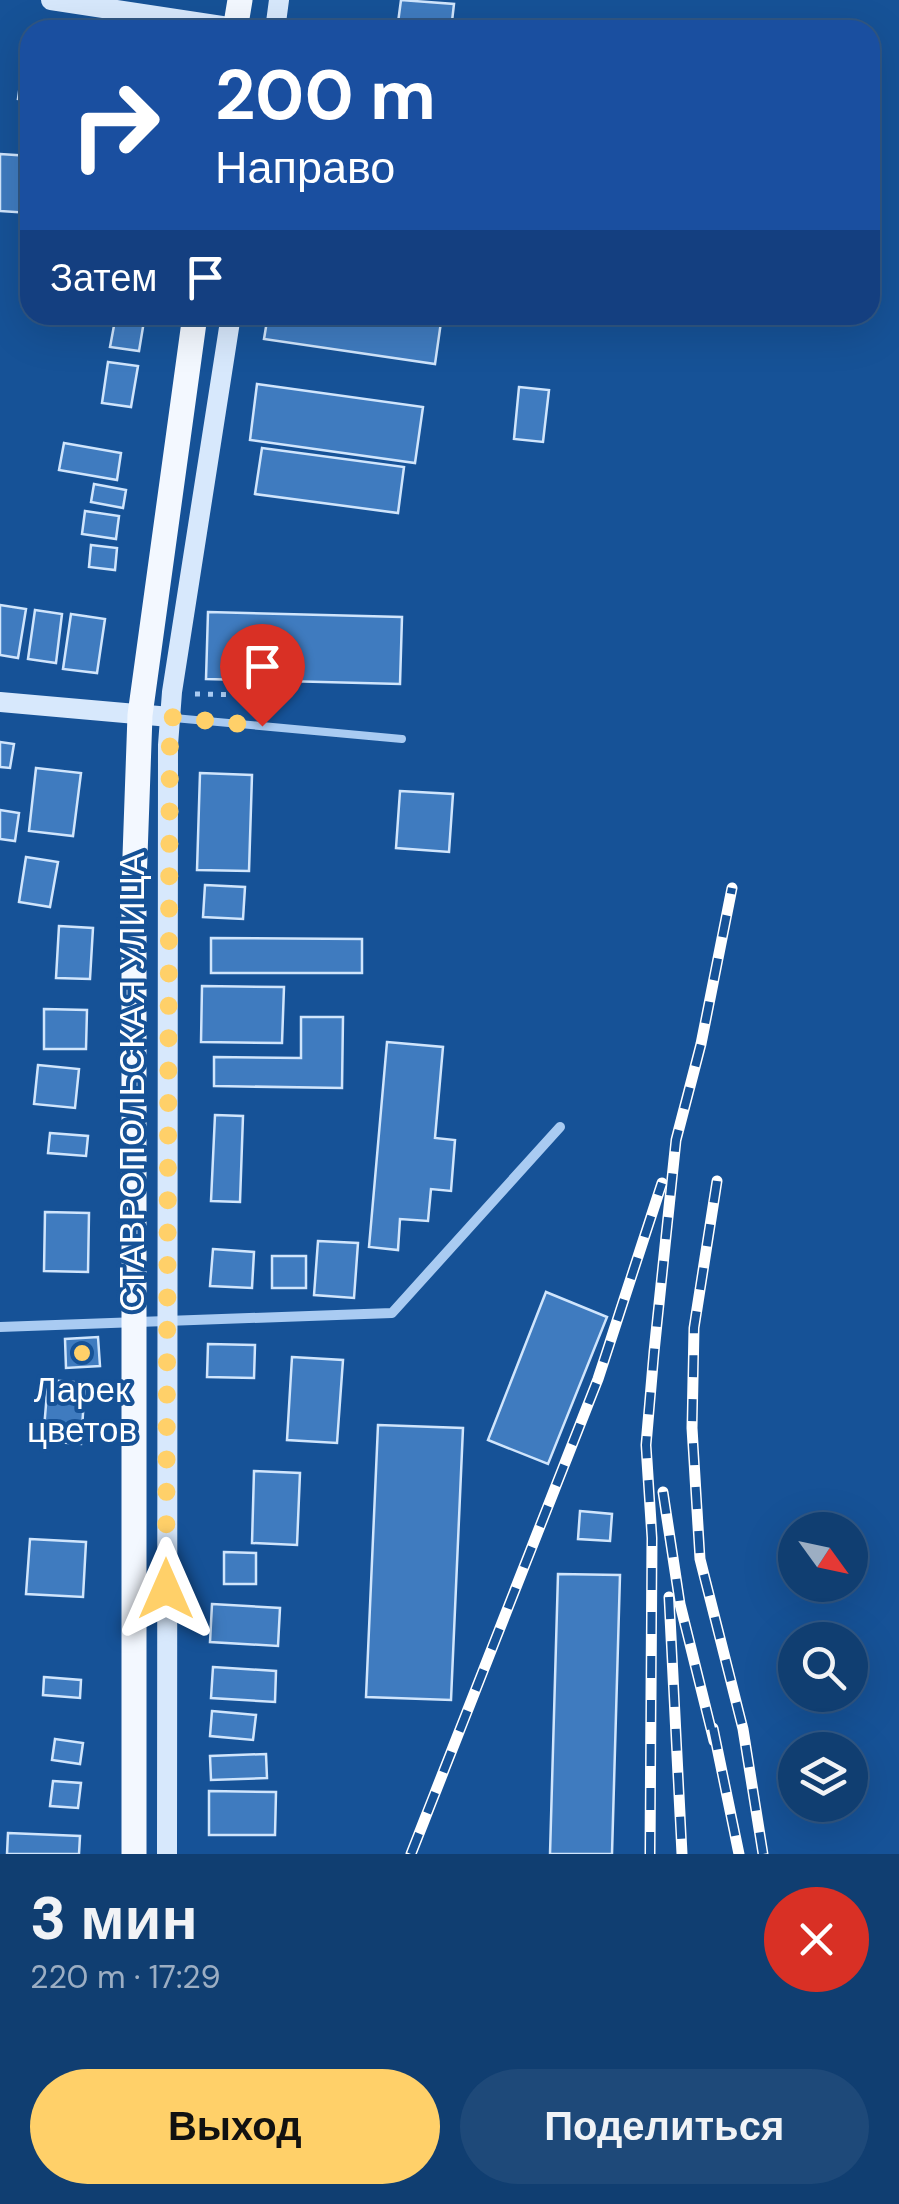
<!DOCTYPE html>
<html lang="ru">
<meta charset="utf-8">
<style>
:root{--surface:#103e71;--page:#1e4979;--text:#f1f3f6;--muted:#9caec3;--line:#305784;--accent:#ffd069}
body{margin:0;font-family:"DM Sans",sans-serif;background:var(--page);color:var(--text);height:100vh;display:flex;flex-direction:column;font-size:38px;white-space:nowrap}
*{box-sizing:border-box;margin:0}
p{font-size:32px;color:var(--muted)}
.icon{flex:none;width:55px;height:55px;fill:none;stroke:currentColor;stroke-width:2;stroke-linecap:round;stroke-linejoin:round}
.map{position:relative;height:1854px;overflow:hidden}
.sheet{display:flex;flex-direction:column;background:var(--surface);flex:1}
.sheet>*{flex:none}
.guide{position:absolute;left:20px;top:20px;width:860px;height:305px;border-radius:30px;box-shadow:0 10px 40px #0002,0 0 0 2px var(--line);background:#1a4fa0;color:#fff;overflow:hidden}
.needle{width:65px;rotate:123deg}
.buttons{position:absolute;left:778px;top:1512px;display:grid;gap:20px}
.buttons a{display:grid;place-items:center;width:90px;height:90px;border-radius:50%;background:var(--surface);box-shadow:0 10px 40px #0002,0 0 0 2px var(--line);font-size:50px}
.pin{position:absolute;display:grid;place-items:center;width:85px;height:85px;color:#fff;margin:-102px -42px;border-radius:50% 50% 50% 0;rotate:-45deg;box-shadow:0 0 10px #0007}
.pin .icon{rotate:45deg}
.me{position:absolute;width:110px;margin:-55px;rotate:0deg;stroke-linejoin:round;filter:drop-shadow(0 0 8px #0008)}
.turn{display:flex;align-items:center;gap:35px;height:210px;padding:0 30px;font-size:45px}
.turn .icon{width:130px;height:130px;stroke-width:2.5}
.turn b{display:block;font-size:70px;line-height:85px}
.then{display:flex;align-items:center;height:95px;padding:0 30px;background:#0003;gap:20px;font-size:38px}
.round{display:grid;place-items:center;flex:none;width:105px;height:105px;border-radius:52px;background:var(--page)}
.overview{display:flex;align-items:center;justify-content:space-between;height:170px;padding:0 30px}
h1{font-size:60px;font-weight:800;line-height:75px}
.button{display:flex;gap:20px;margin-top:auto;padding:20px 30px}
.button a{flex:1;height:115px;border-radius:60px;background:var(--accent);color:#111;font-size:40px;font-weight:800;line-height:115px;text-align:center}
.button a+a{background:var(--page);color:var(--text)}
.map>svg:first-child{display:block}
.building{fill:#3f7bbf;stroke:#d0e5fc;stroke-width:2.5}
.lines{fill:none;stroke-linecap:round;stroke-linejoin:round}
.path{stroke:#a9cbf2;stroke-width:5;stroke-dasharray:5 8;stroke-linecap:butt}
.lane{stroke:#a9cbf2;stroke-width:8}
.street{stroke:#a9cbf2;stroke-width:10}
.secondary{stroke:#d7e8fc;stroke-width:20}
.primary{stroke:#f3f8ff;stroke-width:25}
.rail-casing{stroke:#fff;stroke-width:11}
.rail{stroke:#165297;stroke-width:8;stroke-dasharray:22;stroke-linecap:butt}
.route{stroke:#ffd069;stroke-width:18;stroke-dasharray:0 32.4}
.poi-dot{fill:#ffd069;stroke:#165297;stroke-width:4}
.labels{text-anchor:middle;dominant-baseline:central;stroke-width:8;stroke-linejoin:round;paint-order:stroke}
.street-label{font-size:35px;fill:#fff;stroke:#165297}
.poi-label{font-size:35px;fill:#fff;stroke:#165297}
</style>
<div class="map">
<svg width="899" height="1854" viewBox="0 0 899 1854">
<rect width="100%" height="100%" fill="#165297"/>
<g class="building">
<path d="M401,0L454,4L451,30H397Z"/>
<path d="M26,42L30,43V101L18,99Z"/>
<path d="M0,154L30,156V213L0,211Z"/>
<path d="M116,315H145L139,351L110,347Z"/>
<path d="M268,315H442L435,364L264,339Z"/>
<path d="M108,362L138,366L131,407L102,403Z"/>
<path d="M257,384L423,407L415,463L250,440Z"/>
<path d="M519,387L549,390L543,442L514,439Z"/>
<path d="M64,443L121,453L117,480L59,470Z"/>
<path d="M262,448L404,467L398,513L255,494Z"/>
<path d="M94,484L126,490L123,508L91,502Z"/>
<path d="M85,511L119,516L116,539L82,534Z"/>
<path d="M91,545L117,548L115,570L89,567Z"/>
<path d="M0,605L26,609L18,658L0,655Z"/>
<path d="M35,610L62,614L56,663L28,659Z"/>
<path d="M208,612L402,617L400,684L206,679Z"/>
<path d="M71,614L105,619L97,673L63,669Z"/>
<path d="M0,742L14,744L10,768L0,767Z"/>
<path d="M36,768L81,773L73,836L29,831Z"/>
<path d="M200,773L252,775L249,871L197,870Z"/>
<path d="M400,791L453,794L449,852L396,848Z"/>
<path d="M0,810L19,813L15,841L0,839Z"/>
<path d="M26,857L58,862L50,907L19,902Z"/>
<path d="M205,885L245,887L243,919L203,917Z"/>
<path d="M59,926L93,928L90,979L56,978Z"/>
<path d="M211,938L362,939V973H211Z"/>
<path d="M202,986L284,987L282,1043L201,1042Z"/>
<path d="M44,1009L87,1010L86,1049H44Z"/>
<path d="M301,1017H343L342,1088L214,1086V1057L301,1058Z"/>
<path d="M387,1042L443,1047L435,1138L455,1140L451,1191L431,1189L428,1221L400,1219L398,1250L369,1247Z"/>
<path d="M38,1065L79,1069L75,1108L34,1104Z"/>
<path d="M215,1115L243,1116L240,1202L211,1201Z"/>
<path d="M50,1133L88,1136L86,1156L48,1153Z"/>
<path d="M45,1212L89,1213L88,1272L44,1271Z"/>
<path d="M318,1241L358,1243L354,1298L314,1295Z"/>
<path d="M213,1249L254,1252L252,1288L210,1286Z"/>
<rect x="272" y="1256" width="34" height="32"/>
<path d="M546,1292L607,1317L548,1464L488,1440Z"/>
<path d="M98,1337L100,1366L66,1368L65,1339Z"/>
<path d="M208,1344L255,1345L254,1378L207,1377Z"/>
<path d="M292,1357L343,1360L337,1443L287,1440Z"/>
<path d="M48,1380L85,1383L81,1444L43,1441Z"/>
<path d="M378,1425L463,1428L451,1700L366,1697Z"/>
<path d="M254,1471L300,1473L297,1545L252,1543Z"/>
<path d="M580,1511L612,1514L610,1541L578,1539Z"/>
<path d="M30,1539L86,1542L83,1597L26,1594Z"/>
<path d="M224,1552L256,1553V1584H224Z"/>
<path d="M558,1574L620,1575L612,1854H550Z"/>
<path d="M212,1604L280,1608L278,1646L210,1642Z"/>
<path d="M213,1667L276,1671L275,1702L211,1698Z"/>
<path d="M44,1677L81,1680L80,1698L43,1695Z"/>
<path d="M212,1711L256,1715L253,1740L210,1736Z"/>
<path d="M55,1739L83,1743L80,1764L52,1760Z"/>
<path d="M266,1754L267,1778L211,1780L210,1756Z"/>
<path d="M53,1781L81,1783L78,1808L50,1806Z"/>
<path d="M209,1791L276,1792L275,1835H209Z"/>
<path d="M8,1833L80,1836L79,1854H7Z"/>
</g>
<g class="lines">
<path class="path" d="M195,694L252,695"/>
<path class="lane" d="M174,718L402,739"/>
<path class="street" d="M0,1327L392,1313L560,1127"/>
<g class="secondary">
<path d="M51,0L235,28"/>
<path d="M275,30L279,0"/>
<path d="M0,702L170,717"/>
<path d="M167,1854L168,745L172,692L231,315"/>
</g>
<g class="primary">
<path d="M235,30L240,0"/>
<path d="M134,1854V884L140,715L195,315"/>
</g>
<g class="rail-casing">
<g id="rail">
<path d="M717,1181L694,1328L692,1428L700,1559L743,1729L763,1854"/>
<path d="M663,1492L680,1604L714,1741"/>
<path d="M669,1597L682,1854"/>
<path d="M713,1728L739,1854"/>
<path d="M411,1854L598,1379L662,1183"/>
<path d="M650,1854L652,1538L646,1445L654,1352L676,1140L701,1044L732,888"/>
</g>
</g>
<use href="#rail" class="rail"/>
</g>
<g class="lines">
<path class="route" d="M166,1589L170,717L262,726"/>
</g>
<circle class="poi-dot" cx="82" cy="1353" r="10"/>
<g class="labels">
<g class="street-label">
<text transform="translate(132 1082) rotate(-90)">СТАВРОПОЛЬСКАЯ УЛИЦА</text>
</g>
<g class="poi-label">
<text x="82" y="1390">Ларек<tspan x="82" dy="40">цветов</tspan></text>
</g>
</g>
</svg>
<div class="buttons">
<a><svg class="needle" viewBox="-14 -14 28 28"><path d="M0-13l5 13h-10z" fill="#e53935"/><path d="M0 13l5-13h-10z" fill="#9caec3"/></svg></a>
<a><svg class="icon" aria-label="search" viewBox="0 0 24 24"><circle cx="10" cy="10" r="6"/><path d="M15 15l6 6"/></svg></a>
<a><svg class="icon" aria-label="layers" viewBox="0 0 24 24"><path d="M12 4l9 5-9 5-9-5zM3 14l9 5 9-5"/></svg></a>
</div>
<div class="pin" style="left:262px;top:726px;background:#d93025"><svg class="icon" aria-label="arrive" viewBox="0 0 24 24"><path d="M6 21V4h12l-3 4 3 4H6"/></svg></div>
<svg class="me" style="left:166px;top:1589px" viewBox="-20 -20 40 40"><path d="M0-17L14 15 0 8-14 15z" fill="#ffd069" stroke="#fff" stroke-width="4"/></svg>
<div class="guide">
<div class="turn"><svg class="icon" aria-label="right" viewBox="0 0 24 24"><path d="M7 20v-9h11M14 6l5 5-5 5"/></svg><div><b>200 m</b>Направо</div></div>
<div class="then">Затем<svg class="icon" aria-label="arrive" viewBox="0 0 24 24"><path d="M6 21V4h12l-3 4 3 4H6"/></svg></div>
</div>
</div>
<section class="sheet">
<div class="overview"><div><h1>3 мин</h1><p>220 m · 17:29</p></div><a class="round" style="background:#d93025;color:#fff"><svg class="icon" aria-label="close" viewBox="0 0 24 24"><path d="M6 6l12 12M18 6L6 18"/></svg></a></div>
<div class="button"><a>Выход</a><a>Поделиться</a></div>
</section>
